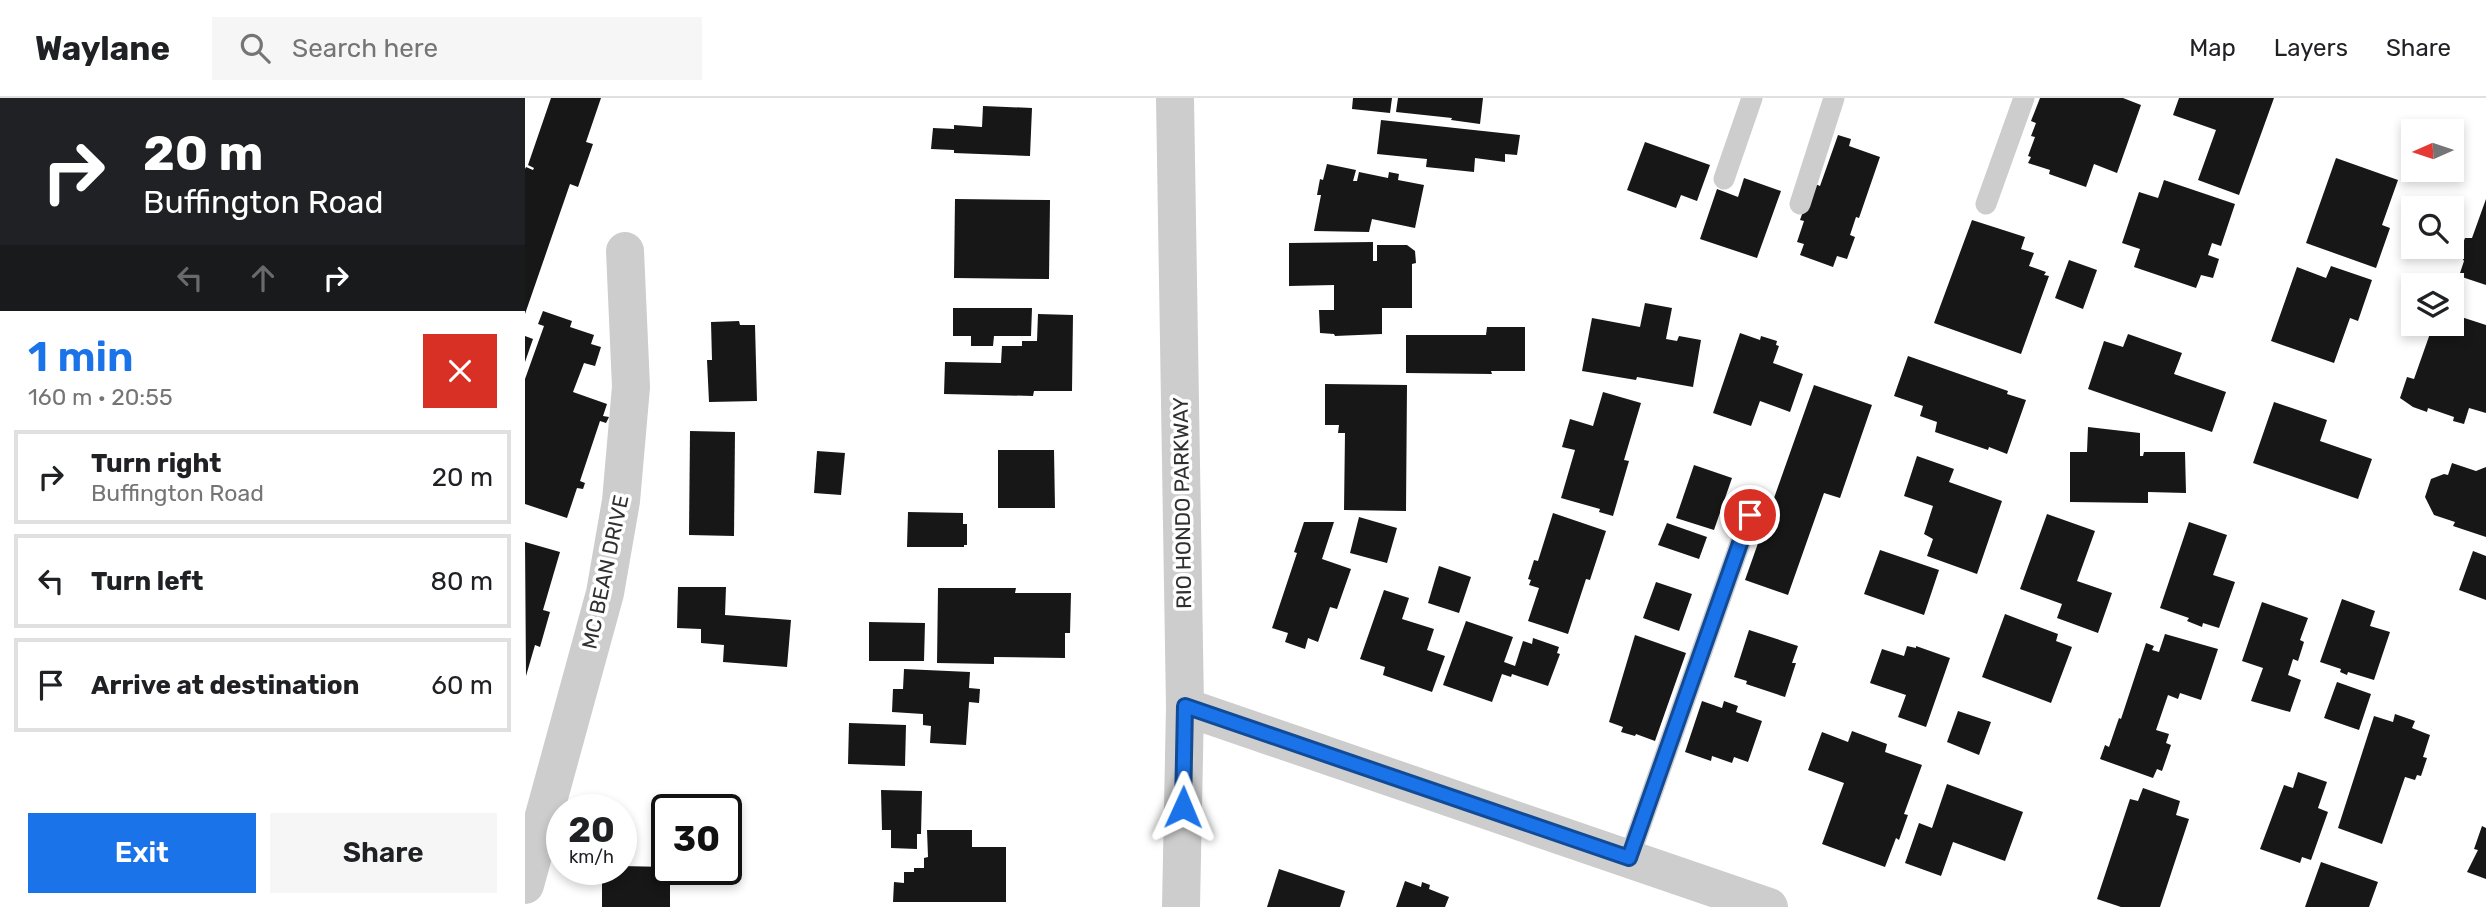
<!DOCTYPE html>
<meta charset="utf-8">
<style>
:root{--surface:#fff;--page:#f6f6f6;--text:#202124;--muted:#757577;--line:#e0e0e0;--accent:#1a73e8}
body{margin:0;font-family:Rubik,sans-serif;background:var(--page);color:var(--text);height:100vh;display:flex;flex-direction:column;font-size:26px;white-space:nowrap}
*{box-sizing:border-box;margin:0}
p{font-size:23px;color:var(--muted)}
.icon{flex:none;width:38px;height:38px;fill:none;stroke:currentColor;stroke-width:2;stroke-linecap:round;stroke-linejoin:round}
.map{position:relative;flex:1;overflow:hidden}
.panel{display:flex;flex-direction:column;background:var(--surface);width:525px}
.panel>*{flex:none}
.banner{background:#202124;color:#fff;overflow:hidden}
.needle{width:46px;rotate:267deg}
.buttons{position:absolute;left:1876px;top:21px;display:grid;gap:14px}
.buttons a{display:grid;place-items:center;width:63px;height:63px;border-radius:0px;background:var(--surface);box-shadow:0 4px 10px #0003;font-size:35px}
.speed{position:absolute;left:21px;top:696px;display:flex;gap:14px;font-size:35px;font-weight:700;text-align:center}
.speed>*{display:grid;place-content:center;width:91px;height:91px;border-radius:50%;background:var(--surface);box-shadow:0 4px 10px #0003;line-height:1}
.speed small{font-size:18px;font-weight:400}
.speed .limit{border:4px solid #111;border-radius:10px;background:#fff;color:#111}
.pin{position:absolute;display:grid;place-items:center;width:60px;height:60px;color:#fff;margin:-30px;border:4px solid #fff;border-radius:50%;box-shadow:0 2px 7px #0007}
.me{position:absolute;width:77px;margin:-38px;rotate:1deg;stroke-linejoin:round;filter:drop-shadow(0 0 5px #0008)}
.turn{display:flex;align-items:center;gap:24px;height:147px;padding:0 28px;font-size:32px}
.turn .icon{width:91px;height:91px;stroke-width:2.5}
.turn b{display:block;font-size:49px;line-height:60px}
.lanes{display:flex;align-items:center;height:66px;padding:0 28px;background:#0003;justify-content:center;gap:35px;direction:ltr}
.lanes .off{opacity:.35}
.round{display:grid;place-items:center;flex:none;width:74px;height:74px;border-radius:0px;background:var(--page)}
.headline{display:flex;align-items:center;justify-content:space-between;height:119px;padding:0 28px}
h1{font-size:42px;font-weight:600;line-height:52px;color:var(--accent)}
.action{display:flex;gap:14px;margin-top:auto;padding:14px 28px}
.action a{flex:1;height:80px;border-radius:0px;background:var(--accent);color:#fff;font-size:28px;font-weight:600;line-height:80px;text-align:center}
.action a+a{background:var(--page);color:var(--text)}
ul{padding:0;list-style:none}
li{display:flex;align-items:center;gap:21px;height:94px;margin:0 14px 10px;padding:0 14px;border:4px solid var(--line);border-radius:0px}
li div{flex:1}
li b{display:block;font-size:26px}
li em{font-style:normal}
header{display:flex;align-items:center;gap:42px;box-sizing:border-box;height:98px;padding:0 35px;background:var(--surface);border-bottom:2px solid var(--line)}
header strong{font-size:33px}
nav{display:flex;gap:38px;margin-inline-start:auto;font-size:24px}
.search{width:490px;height:63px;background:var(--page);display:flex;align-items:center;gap:18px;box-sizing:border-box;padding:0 24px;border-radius:0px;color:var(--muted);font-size:26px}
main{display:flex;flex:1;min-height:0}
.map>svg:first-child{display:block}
.building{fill:#171717}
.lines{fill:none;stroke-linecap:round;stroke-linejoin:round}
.service{stroke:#cdcdcd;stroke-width:21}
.minor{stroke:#cdcdcd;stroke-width:38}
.route-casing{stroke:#114b97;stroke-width:18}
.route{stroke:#1a73e8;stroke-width:12}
.labels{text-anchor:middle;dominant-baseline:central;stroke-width:7;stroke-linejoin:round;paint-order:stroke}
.street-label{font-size:21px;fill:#303030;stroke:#fff}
</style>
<header>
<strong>Waylane</strong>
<div class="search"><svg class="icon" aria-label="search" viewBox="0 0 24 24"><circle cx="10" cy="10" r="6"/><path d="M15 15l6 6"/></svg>Search here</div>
<nav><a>Map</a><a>Layers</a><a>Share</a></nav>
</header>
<main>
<section class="panel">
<div class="banner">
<div class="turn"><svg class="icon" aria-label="right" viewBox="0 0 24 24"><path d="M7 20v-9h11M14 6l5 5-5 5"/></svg><div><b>20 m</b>Buffington Road</div></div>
<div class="lanes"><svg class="icon off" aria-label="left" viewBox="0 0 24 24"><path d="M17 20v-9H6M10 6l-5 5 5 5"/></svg><svg class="icon off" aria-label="ahead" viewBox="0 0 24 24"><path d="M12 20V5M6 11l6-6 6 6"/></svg><svg class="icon" aria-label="right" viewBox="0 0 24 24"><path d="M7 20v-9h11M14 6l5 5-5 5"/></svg></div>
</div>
<div class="headline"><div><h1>1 min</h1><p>160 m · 20:55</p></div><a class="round" style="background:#d93025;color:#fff"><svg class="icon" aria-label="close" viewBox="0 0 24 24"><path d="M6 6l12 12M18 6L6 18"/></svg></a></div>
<ul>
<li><svg class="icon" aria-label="right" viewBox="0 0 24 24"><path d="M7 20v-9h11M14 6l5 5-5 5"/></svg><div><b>Turn right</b><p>Buffington Road</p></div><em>20 m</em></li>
<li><svg class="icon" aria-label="left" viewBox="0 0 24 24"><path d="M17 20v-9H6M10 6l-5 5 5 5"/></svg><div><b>Turn left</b></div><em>80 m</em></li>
<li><svg class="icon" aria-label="arrive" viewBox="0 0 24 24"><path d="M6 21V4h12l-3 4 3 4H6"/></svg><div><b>Arrive at destination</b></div><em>60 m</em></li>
</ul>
<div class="action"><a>Exit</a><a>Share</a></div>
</section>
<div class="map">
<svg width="1961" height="809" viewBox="0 0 1961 809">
<rect width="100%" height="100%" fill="#fff"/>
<g class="building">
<path d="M26,0H76L61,44L68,46L53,89L45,86L0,216V71L1,69L8,72L9,70L3,67Z"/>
<path d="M828,0H867L865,15L827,11Z"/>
<path d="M873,0H958L955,26L926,22L927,20L871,14Z"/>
<path d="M1515,0H1598L1616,7L1592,75L1569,66L1561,89L1524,76L1525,72L1503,65L1506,59L1503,58L1510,39L1506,38L1511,25L1506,23Z"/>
<path d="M1654,0H1749L1714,97L1673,82L1691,32L1648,17Z"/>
<path d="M458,8L507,10L505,58L429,55V52L406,51L408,30L429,31V27L457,29Z"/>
<path d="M856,22L995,37L992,57L980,56V64L950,60L949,74L901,69L902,61L852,56Z"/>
<path d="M1313,37L1326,41L1324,48L1355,59L1334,120L1331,119L1325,137L1330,139L1322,161L1312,158L1308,169L1275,157L1279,146L1272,144L1279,123L1275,122L1288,85L1295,88Z"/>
<path d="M1120,44L1185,67L1172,103L1156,97L1151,110L1102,92Z"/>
<path d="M1811,60L1873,82L1857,127L1865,130L1851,170L1781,145Z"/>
<path d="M802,66L831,72L828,83H832L834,74L863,80L864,74L874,76L873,82L899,87L890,130L847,121L844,134L789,133L796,97H792L795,81L798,82Z"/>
<path d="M1219,80L1256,93L1232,160L1175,141L1192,91L1213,99Z"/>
<path d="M1639,82L1710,106L1696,148L1687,145L1683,157L1694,161L1688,180L1676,177L1671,190L1609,169L1615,151L1597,145L1614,94L1633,100Z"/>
<path d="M430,101L525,102L524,181L429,180Z"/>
<path d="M1961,101V187L1934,178L1939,163L1934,155L1940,140H1947Z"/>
<path d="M1447,122L1500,139L1496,151L1509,155L1504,168L1521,174L1519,177L1524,178L1496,256L1409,225Z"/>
<path d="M848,144V163H852V147H882L890,153L891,165L887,166V210H857V236L810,238L809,236L795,235L794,212H809V187L764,188V145Z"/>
<path d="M1544,162L1572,172L1558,211L1530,200Z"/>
<path d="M1806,168L1847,182L1833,223L1825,220L1809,265L1746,243L1772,169L1801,180Z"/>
<path d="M1120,205L1147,210L1141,241L1152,243L1154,238L1176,242L1168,289L1112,279L1111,282L1057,273L1067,220L1115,229Z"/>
<path d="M428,210H507L506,238H469L468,248H446V238H428Z"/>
<path d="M18,213L47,223L45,229L69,237L66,246L76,249L70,268L59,265L48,294L82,306L78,318L84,319L81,325L75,323L55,383L60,385L58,391L52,390L42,420L0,406V281L19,228L13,226Z"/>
<path d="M513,216L548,217L547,293H509L508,298L419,296L420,264L476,265L477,248H497V243H512Z"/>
<path d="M1927,216L1961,227V315L1944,310L1939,326L1928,323L1929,319L1903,310L1902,314L1888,309L1875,300L1882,279L1889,281L1908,227L1916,229L1917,226H1927Z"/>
<path d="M214,223L215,227H230L232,303L184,304L182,262H187L186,224Z"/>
<path d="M962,229H1000V273H966L967,276L881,275V237H961Z"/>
<path d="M1215,235L1235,242L1236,238L1252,243L1251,247L1254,248L1248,265L1278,276L1265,314L1235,303L1226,328L1188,315Z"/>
<path d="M1603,236L1657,255L1649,276L1701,294L1687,334L1563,291L1579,243L1598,249Z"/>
<path d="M0,238L8,241L0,264Z"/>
<path d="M1383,258L1483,293L1482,296L1501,302L1482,356L1464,349L1463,352L1410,334L1412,324L1395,318L1398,308L1369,298Z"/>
<path d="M800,286L882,287L881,413L819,412L820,335H813L814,327H800Z"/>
<path d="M1289,287L1347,307L1315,400L1299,395L1263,497L1220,482Z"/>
<path d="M1078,294L1116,305L1099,362L1104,363L1088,418L1074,414L1075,411L1036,400L1050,352L1037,349L1045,321L1068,328Z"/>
<path d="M1749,304L1802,322L1795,343L1847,361L1833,401L1728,365Z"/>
<path d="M1563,329L1615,335V358H1618L1619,354H1660L1661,395L1623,394V405L1545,404V354H1562Z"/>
<path d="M165,333L210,334L209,438L164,437Z"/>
<path d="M473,352H529L530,410H473Z"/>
<path d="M292,353L320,355L316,397L289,395Z"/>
<path d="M1392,358L1429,371L1424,384L1477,403L1452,476L1402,458L1408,441L1399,436L1408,408L1379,398Z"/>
<path d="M1927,365L1951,373L1961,369V439L1928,428L1930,424L1909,417L1900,399L1906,381L1919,376L1923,377Z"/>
<path d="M1169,367L1207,380L1189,432L1151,420Z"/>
<path d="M383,414L438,415V426H442V447H439V449H382Z"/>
<path d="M1028,415L1081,433L1065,482L1061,481L1043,536L1003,523L1014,490L1004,487L1006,482L1003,481L1009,462L1013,463Z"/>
<path d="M1522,416L1570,433L1552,483L1587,495L1573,535L1532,520L1537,506L1495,491Z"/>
<path d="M834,419L872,430L862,465L825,455Z"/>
<path d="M779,424H809L797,461L826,471L812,511L805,509L793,544L783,540L780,551L760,544L763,535L747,530L772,455L769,454Z"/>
<path d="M1664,424L1702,437L1688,477L1710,484L1694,530L1678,525L1677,529L1662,523L1664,520L1635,510Z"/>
<path d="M1142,425L1182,439L1174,461L1133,447Z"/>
<path d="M0,444L35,454L18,512L25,514L15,549L10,547L1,578Z"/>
<path d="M1355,452L1414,472L1399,517L1339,496Z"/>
<path d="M1948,453L1961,458V502L1934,492Z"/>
<path d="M914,468L946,479L934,515L903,505Z"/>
<path d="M1131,484L1167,496L1154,533L1118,520Z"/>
<path d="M153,489H201L200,517L266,522L262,569L198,564L199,547L176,545V531L152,530Z"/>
<path d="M413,490H491L490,495H546L545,535H540V560L469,559V566L412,565Z"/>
<path d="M859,492L884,500L877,521L909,531L902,552L920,558L907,594L858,577L860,569L835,561Z"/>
<path d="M1817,501L1850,513L1845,528L1865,534L1849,582L1823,574L1822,577L1815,574L1816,571L1795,564Z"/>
<path d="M1737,504L1783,520L1775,542L1779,544L1773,563L1768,561L1763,577L1776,582L1765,614L1726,603L1738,570L1717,563Z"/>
<path d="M1480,516L1533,536L1531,543L1547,549L1526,605L1457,579Z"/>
<path d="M941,523L988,539L979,564L990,568L998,543L1007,546L1008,540L1034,549L1032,555L1035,556L1023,588L987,576L986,579L977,576L967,604L918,587Z"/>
<path d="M344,524L400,525L399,563H344Z"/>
<path d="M1224,532L1273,548L1267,565H1271L1260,599L1221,586L1222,583L1209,579Z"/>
<path d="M1640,536L1693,551L1676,602L1655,595L1653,601L1643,597L1631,632L1644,636L1641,645L1646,647L1637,673L1632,671L1628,680L1575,661L1580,647L1584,649L1594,620L1596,621L1621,545L1629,548L1627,552L1634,554Z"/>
<path d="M1110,537L1161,555L1130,643L1111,636L1110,638L1096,634L1098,629L1084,624Z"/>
<path d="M1382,548L1391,550V548L1425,560L1401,629L1373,619L1381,597L1345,585L1357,551L1379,558Z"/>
<path d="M379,571L445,574L444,590L455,591L454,605L444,604L441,647L405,645L406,628L398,627V616L367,614L368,591H378Z"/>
<path d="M1812,584L1846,596L1834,632L1799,620Z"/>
<path d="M1177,603L1197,610L1199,603L1213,608L1211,614L1237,623L1223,664L1209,659L1207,665L1187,658L1186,663L1160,654Z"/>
<path d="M1433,613L1466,624L1454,657L1422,644Z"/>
<path d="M1870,616L1890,623L1887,630L1905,637L1898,659L1902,660L1896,678L1892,677L1890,682L1880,679L1857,746L1813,730L1849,618L1868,624Z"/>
<path d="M324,625L381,627L380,668L323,666Z"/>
<path d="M1327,633L1362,646L1360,654L1397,667L1379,716L1383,717L1374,742L1371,740L1360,769L1297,746L1319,685L1283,672L1297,634L1323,644Z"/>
<path d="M1773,674L1802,684L1793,710L1803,714L1786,762L1777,759L1775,765L1735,751L1759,687L1768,690Z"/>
<path d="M1422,686L1498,714L1480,763L1428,744L1416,778L1380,765L1394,725L1407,730Z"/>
<path d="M1618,690L1655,703L1651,717L1664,721L1635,809H1596L1572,801L1605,701L1613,703Z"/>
<path d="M356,692L397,693L396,736H392V751L366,750V732H357Z"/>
<path d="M1957,728L1961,730V781L1942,774L1953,752L1949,751Z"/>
<path d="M402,732H447V749H481V804H368L369,784L379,785V774H389V770H399V760L403,759Z"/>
<path d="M1796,764L1853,784L1844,809H1780Z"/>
<path d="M96,768L142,769V772H145V809H77V772H96Z"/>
<path d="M754,771L820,793L815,809H742Z"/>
<path d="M880,783L896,789L897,784L905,787L904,791L924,799L920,809H871Z"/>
</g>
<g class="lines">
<g class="service">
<path d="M1199,81L1227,0"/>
<path d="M1275,106L1309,0"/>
<path d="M1461,106L1499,0"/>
<path d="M1104,760L1225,417"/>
</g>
<g class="minor">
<path d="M650,0L660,609L656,809"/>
<path d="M660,609L1244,809"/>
<path d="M0,787L80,495L96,403L106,289L100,153"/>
</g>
</g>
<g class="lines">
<g class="route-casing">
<path id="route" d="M658,709L660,608L1104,760L1225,417"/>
</g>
<use href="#route" class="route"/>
</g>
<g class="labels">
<g class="street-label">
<text transform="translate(657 405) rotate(-91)">RIO HONDO PARKWAY</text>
<text transform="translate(80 474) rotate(-78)">MC BEAN DRIVE</text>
</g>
</g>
</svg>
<div class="buttons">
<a><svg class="needle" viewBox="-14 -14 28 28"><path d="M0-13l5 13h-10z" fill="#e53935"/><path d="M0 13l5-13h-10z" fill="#757577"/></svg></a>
<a><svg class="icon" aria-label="search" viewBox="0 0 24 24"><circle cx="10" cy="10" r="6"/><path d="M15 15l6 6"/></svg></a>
<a><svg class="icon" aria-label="layers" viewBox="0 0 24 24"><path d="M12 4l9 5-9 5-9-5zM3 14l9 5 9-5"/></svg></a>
</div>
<div class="speed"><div>20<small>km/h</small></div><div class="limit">30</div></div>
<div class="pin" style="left:1225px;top:417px;background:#d93025"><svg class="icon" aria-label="arrive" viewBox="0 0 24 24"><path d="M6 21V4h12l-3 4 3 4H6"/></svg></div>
<svg class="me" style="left:658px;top:709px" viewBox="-20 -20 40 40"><path d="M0-17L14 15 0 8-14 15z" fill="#1a73e8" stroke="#fff" stroke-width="4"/></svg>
</div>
</main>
